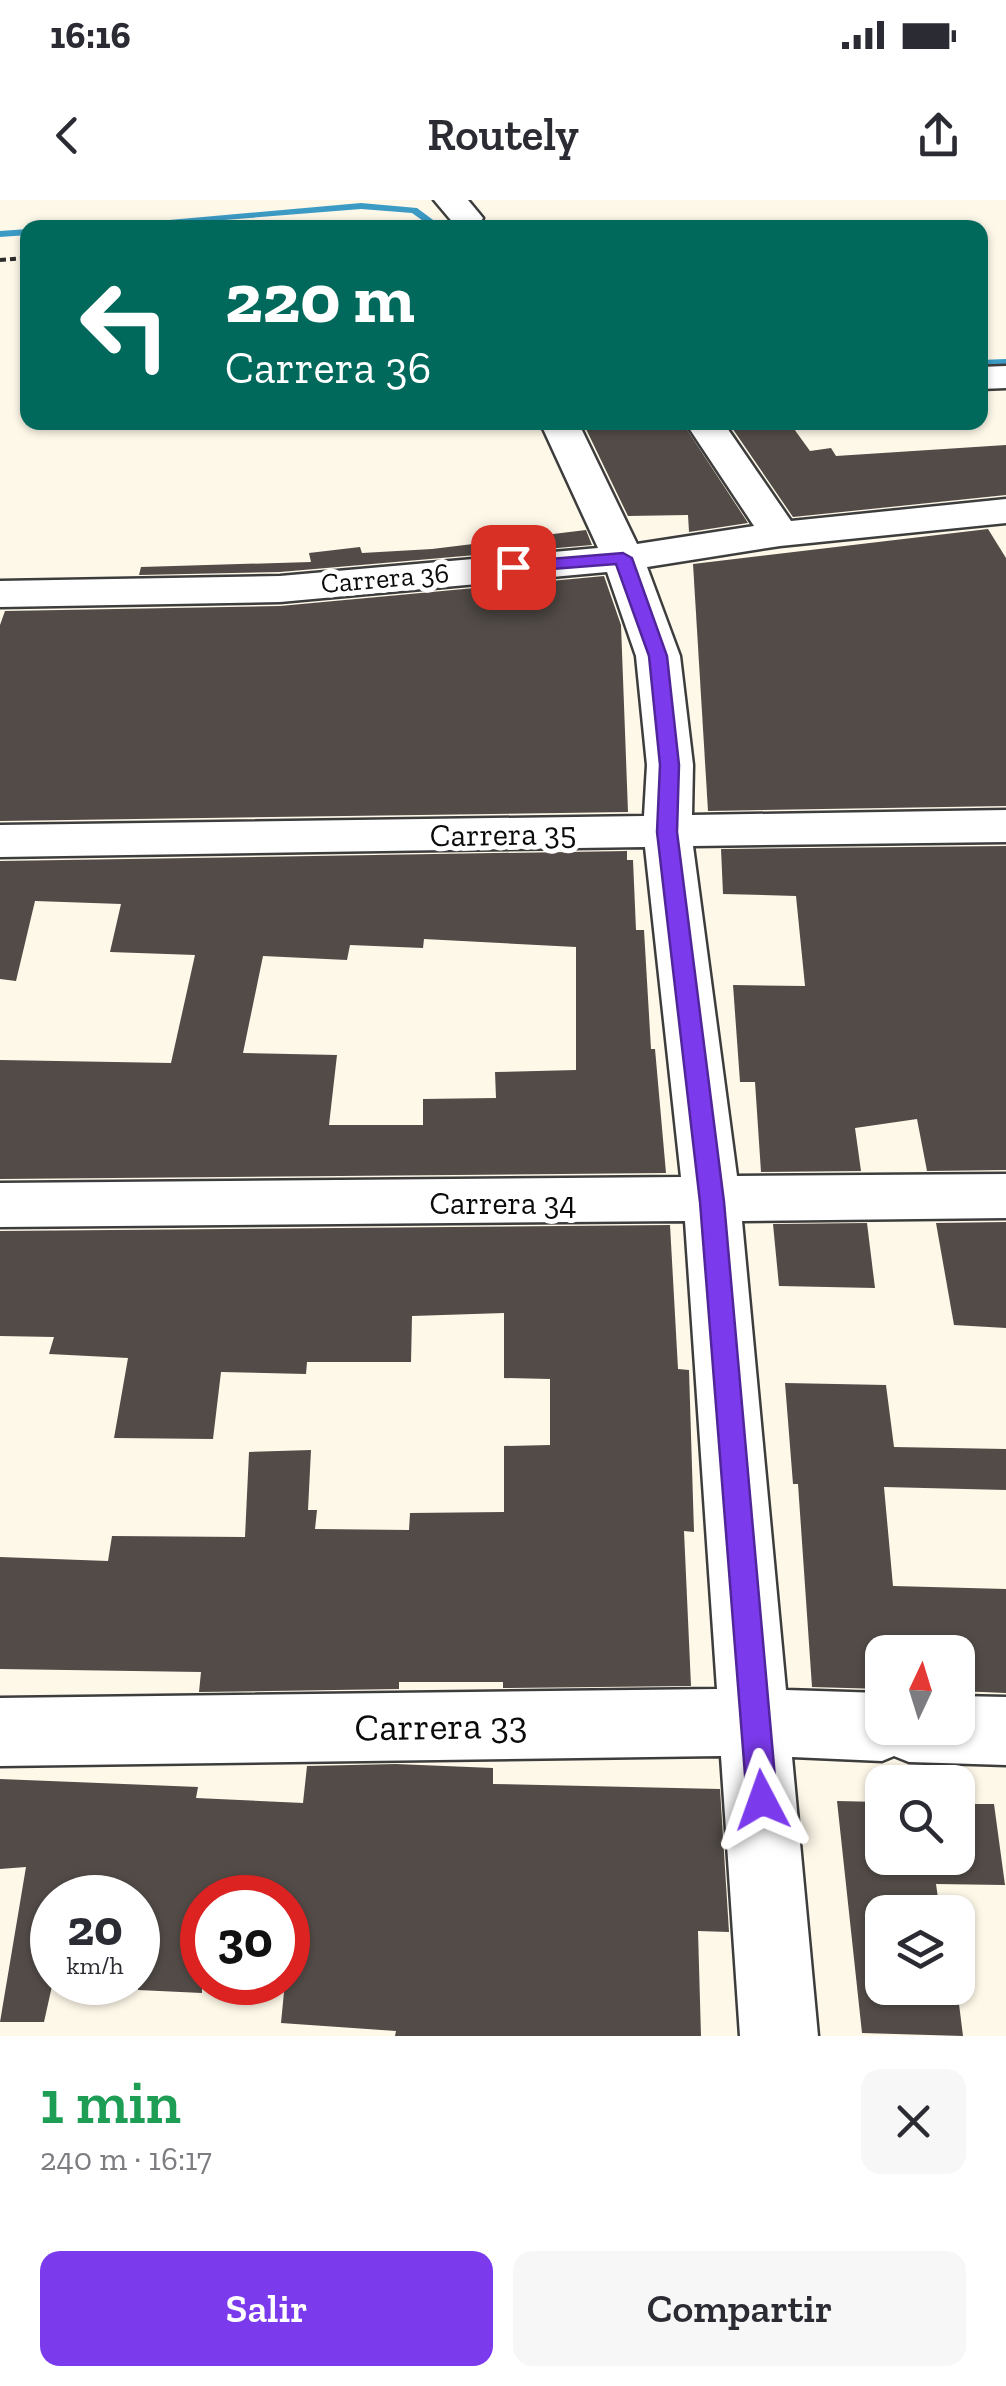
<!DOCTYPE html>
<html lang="es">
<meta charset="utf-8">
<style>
:root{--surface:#fff;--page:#f7f7f7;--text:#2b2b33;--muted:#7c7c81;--accent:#7c3aed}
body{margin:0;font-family:"Zilla Slab",serif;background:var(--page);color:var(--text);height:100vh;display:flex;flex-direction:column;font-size:38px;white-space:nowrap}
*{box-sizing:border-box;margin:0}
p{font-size:32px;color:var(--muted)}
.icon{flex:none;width:55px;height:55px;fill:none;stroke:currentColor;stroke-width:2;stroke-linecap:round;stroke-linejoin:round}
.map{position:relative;height:1836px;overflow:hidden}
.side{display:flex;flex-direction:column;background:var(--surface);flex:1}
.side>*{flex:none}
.hud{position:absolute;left:20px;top:20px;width:968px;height:210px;border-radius:20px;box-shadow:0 2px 8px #0004;background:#00695c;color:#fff;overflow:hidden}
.needle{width:65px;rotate:4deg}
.controls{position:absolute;left:865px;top:1435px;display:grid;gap:20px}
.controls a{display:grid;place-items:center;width:110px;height:110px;border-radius:20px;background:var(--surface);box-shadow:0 2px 8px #0004;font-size:50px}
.speed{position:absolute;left:30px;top:1675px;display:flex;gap:20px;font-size:50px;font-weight:700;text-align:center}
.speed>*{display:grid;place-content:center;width:130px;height:130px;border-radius:50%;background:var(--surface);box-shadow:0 2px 8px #0004;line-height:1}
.speed small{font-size:25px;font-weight:400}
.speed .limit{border:15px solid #d22;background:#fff;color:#111}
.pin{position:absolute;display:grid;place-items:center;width:85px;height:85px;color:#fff;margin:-42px;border-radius:20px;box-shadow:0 5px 15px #0006}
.me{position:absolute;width:110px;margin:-55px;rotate:356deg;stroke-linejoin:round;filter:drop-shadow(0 0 8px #0008)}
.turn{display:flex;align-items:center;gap:35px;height:210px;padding:0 40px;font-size:45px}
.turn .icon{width:130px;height:130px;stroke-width:2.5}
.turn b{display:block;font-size:70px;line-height:85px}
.round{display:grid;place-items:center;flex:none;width:105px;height:105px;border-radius:20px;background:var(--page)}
.head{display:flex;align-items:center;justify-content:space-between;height:170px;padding:0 40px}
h1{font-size:60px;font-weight:600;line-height:75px;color:#1e9e55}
.cta{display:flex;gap:20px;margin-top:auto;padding:20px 40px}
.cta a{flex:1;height:115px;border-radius:20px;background:var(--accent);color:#fff;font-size:40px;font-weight:600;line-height:115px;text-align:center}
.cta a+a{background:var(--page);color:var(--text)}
.status{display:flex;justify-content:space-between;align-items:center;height:70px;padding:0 50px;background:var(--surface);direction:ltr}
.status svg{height:28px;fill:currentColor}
header{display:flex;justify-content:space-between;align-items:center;height:130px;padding:0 40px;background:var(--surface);font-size:45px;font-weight:600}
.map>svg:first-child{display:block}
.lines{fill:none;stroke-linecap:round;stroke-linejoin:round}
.stream{fill:#3b9bc5;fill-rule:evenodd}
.building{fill:#524b47;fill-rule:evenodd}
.street-casing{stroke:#3d3d3d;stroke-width:5}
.path{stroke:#2c2c2c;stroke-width:4;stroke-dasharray:6 4;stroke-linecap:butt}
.street{fill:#fff;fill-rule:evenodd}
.route{fill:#7c3aed;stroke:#51269a;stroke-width:2.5}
.labels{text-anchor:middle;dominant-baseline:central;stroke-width:10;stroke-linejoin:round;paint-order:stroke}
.far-street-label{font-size:28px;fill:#0a0a0a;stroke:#fff}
.street-label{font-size:32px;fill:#0a0a0a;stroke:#fff}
.near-street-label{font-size:38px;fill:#0a0a0a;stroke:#fff}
</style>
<div class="status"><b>16:16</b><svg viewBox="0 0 49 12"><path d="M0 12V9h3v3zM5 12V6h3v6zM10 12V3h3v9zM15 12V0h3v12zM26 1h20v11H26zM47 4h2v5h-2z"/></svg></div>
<header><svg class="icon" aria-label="back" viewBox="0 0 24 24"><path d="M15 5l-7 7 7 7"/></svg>Routely<svg class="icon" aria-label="share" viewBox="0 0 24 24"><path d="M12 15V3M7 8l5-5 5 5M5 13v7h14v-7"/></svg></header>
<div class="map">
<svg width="1006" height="1836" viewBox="0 0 1006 1836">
<rect width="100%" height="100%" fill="#fef8e9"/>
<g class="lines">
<g class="stream">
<path d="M361,3L417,8L444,28H433L412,13L361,9L124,28H80Z"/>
<path d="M28,29V35L0,37V31Z"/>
<path d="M1006,159V165L980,166V160Z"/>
</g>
</g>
<g class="building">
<path d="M611,222H682L748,323L689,332L688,315L628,316L586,229L613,226Z"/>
<path d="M728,222H789L810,251L831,248L836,256L1006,245V295L793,317Z"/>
<path d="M988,329L1006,358V606L708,611L693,364Z"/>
<path d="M586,330L592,345L280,372L139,375L141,367L311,362L309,353L360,347L362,353L432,349Z"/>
<path d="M604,376L621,425L628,612L0,621V425L5,411L280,406Z"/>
<path d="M1006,646V970L927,971L917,919L855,928L861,971L761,972L755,882H740L733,785L805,786L796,696L723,694L721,649Z"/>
<path d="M627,651V660H633L636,730H644L651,849H655L666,973L0,979V860L171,863L195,755L110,752L121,704L35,701L16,781L0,779V661ZM424,739L576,747V870L495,872L496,898L423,899V925H329L337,855L243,853L263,756L347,760L350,745L423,748Z"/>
<path d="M1006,1022V1128L954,1125L936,1023Z"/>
<path d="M867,1023L875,1088L779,1086L773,1024Z"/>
<path d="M670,1025L678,1169L689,1170L694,1332L684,1331L691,1486L503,1488V1482H399V1489L199,1492L201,1472L0,1469V1357L108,1361L112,1336L245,1337L249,1252L311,1250L308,1310H317L315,1329L409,1330L410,1313L504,1312V1246L550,1245V1179L504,1178V1113L412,1116L411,1162H307L306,1174L221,1172L213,1239L114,1238L128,1158L49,1154L54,1137L0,1136V1031Z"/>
<path d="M785,1183L886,1185L894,1247L1006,1249V1290L884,1287L893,1386L1006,1389V1493L958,1491V1452H882V1489L812,1487L798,1284H793Z"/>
<path d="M396,1564L493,1568V1584L720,1589L729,1732L698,1731L701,1836H395L396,1831L281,1823L293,1698H202V1793L138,1790V1698H52V1786L44,1822H0L26,1667L0,1669V1579L198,1587L196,1598L303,1603L307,1566Z"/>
<path d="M837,1601L882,1602V1658H958V1604H994L1005,1685L936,1684L940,1712H882V1788H957L963,1836L862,1833Z"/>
</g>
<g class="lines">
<g class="street-casing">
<g id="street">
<path d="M434,0H468L483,18L479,25H455Z"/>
<path d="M1006,166V188L980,189V167Z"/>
<path d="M540,222H578L637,344L754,326L685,222H723L791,321L1006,299V323L780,346L647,367L680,456L693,565L692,615L1006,610V642L693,646L737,976L1006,974V1018L742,1021L786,1490L882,1493V1528H958V1496L1006,1497V1565L909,1562L894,1556L882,1561L792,1557L818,1836H740L721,1556L0,1566V1498L717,1489L685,1021L0,1027V983L681,977L645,647L0,657V625L644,616L647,565L636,456L607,372L280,402L0,407V381L280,376L598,348Z"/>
</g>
</g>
<path class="path" d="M0,60L28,58"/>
<use href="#street" class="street"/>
</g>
<path class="route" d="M623,353L632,358L667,456L679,565L677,632L724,1002L777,1600L772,1611L762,1615L752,1611L747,1600L700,1002L657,632L660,565L649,456L616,364L513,372L505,367L513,362Z"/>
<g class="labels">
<g class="far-street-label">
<text transform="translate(385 378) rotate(-5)">Carrera 36</text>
</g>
<g class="street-label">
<text transform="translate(503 634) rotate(-1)">Carrera 35</text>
<text x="503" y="1003">Carrera 34</text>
</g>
<g class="near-street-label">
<text transform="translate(441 1526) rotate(-1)">Carrera 33</text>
</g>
</g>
</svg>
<div class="controls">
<a><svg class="needle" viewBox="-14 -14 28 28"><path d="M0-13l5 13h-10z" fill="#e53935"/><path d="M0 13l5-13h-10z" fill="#7c7c81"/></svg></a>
<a><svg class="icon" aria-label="search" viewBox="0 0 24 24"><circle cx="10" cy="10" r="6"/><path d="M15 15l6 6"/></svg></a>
<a><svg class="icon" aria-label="layers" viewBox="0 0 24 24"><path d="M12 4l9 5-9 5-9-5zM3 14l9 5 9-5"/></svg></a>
</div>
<div class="speed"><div>20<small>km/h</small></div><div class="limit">30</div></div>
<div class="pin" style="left:513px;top:367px;background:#d93025"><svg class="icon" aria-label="arrive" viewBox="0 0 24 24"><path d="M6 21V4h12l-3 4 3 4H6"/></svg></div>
<svg class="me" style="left:762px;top:1600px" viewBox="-20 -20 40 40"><path d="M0-17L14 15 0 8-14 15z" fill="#7c3aed" stroke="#fff" stroke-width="4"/></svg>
<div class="hud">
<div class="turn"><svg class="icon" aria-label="left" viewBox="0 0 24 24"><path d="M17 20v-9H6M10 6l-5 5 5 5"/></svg><div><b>220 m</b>Carrera 36</div></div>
</div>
</div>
<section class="side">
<div class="head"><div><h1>1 min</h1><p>240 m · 16:17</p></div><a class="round"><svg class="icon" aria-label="close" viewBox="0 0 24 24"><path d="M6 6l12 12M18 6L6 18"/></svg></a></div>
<div class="cta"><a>Salir</a><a>Compartir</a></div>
</section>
